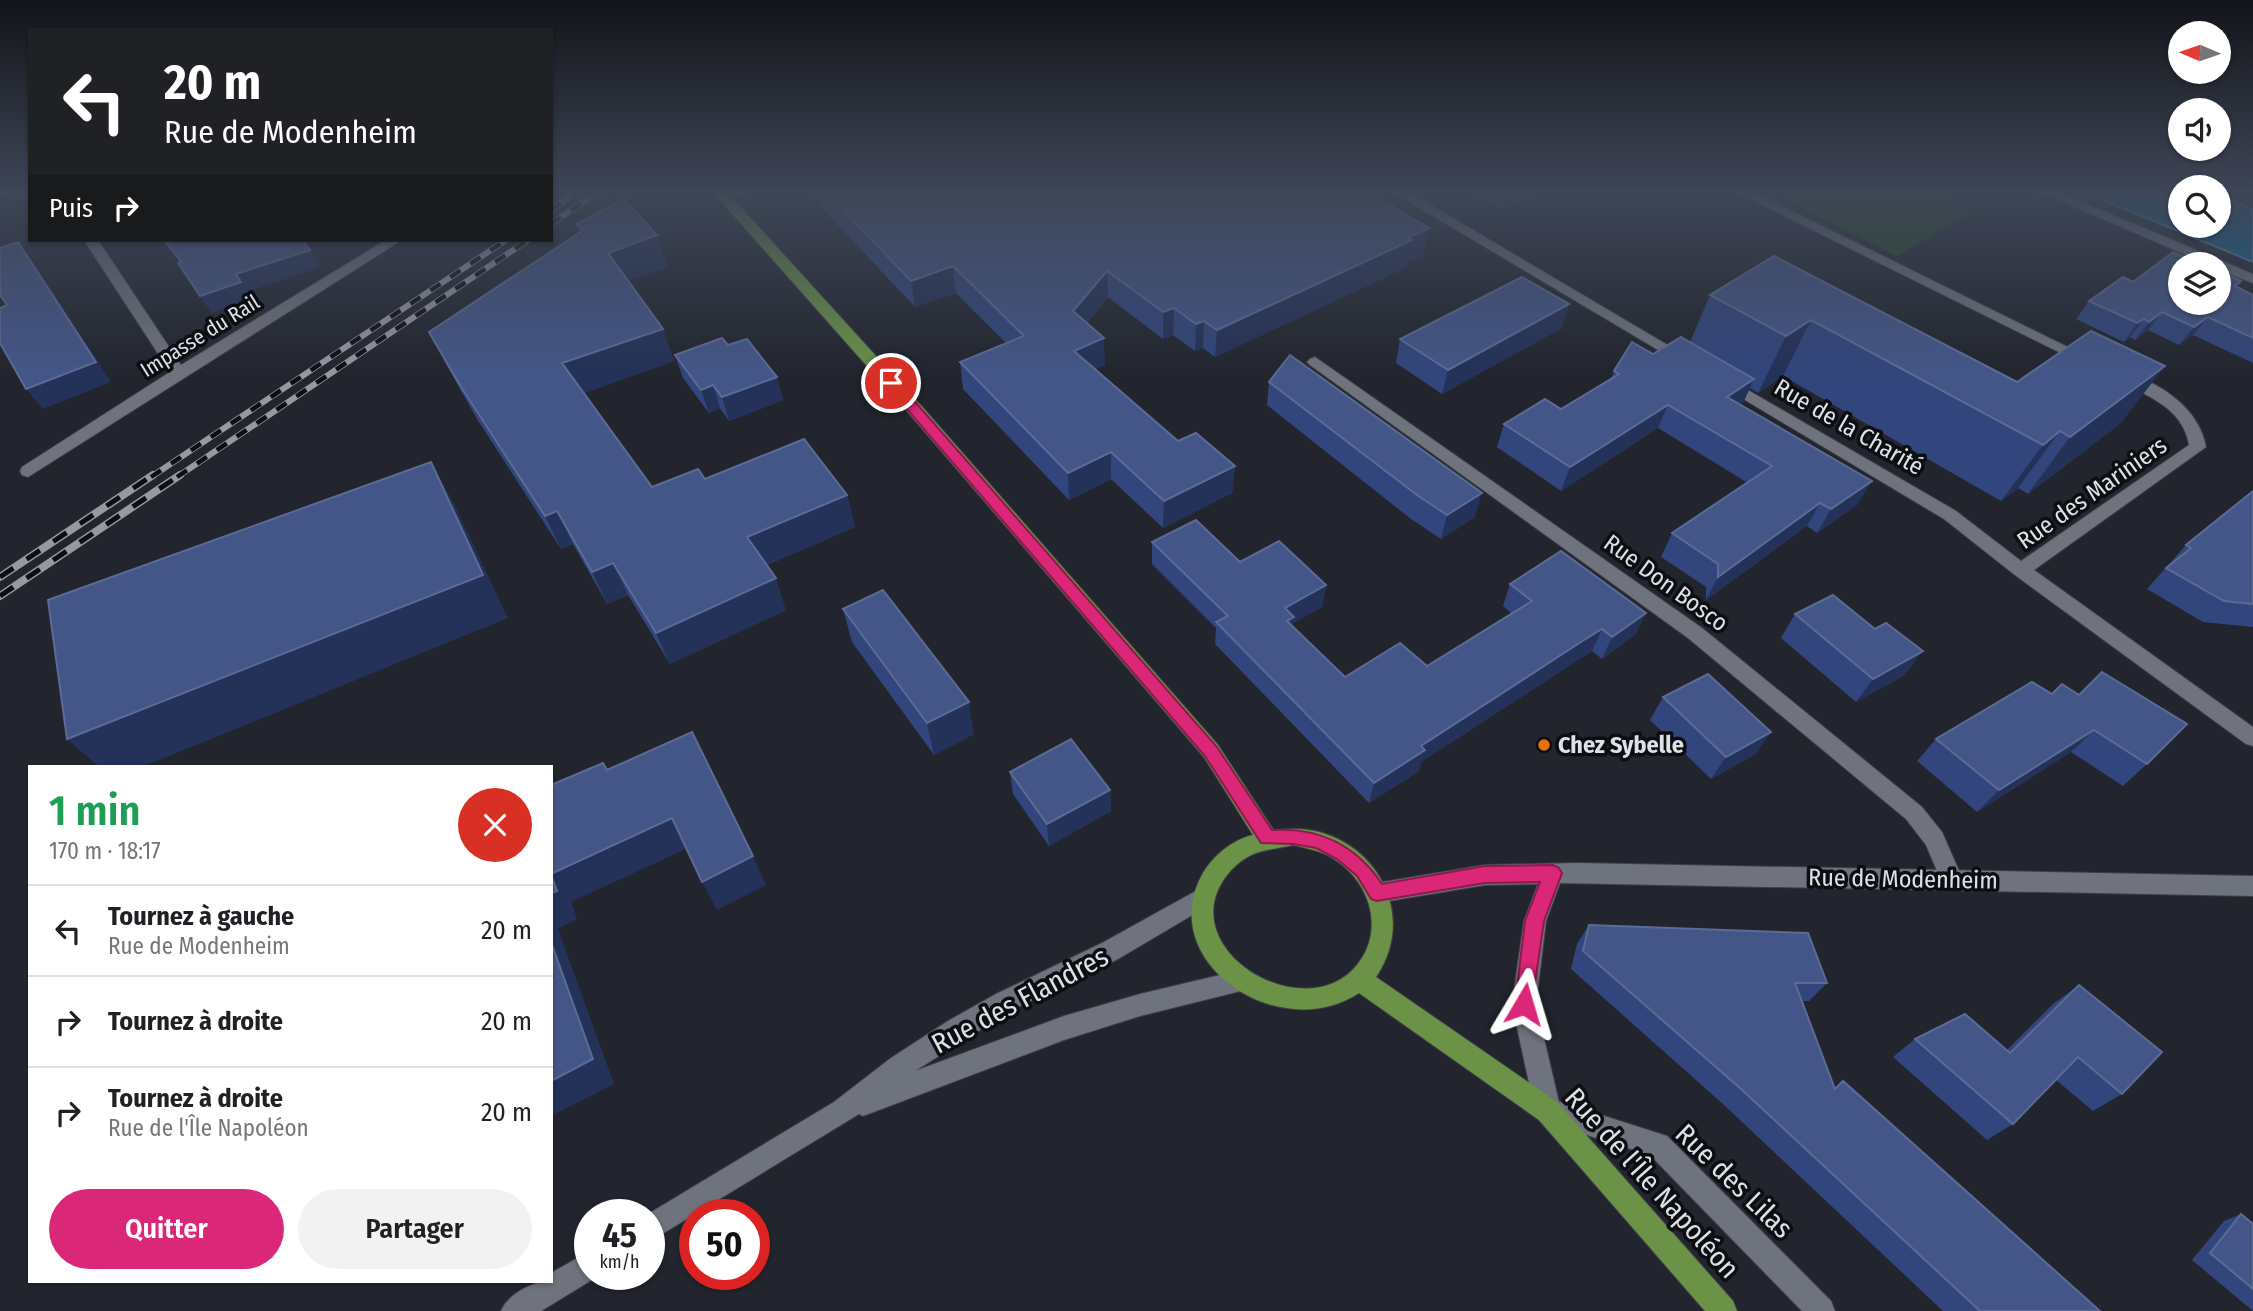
<!DOCTYPE html>
<html lang="fr">
<meta charset="utf-8">
<style>
:root{--surface:#fff;--page:#f2f2f2;--text:#202124;--muted:#757577;--line:#e0e0e0;--accent:#db2777}
body{margin:0;font-family:"Fira Sans Condensed",sans-serif;background:var(--page);color:var(--text);height:100vh;display:flex;flex-direction:column;font-size:26px;white-space:nowrap}
*{box-sizing:border-box;margin:0}
p{font-size:23px;color:var(--muted)}
.icon{flex:none;width:38px;height:38px;fill:none;stroke:currentColor;stroke-width:2;stroke-linecap:round;stroke-linejoin:round}
.map{position:relative;flex:1;overflow:hidden}
.panel{position:absolute;left:28px;top:765px;width:525px;height:518px;display:flex;flex-direction:column;background:var(--surface);border-radius:0px;box-shadow:0 2px 5px #0004}
.panel>*{flex:none}
.banner{position:absolute;left:28px;top:28px;width:525px;height:214px;border-radius:0px;box-shadow:0 2px 5px #0004;background:#202124;color:#fff;overflow:hidden}
.needle{width:46px;rotate:272deg}
.fabs{position:absolute;left:2168px;top:21px;display:grid;gap:14px}
.fabs a{display:grid;place-items:center;width:63px;height:63px;border-radius:50%;background:var(--surface);box-shadow:0 2px 5px #0004;font-size:35px}
.speed{position:absolute;left:574px;top:1199px;display:flex;gap:14px;font-size:35px;font-weight:700;text-align:center}
.speed>*{display:grid;place-content:center;width:91px;height:91px;border-radius:50%;background:var(--surface);box-shadow:0 2px 5px #0004;line-height:1}
.speed small{font-size:18px;font-weight:400}
.speed .limit{border:10px solid #d22;background:#fff;color:#111}
.pin{position:absolute;display:grid;place-items:center;width:60px;height:60px;color:#fff;margin:-30px;border:4px solid #fff;border-radius:50%;box-shadow:0 2px 7px #0007}
.me{position:absolute;width:77px;margin:-38px;rotate:7deg;stroke-linejoin:round;filter:drop-shadow(0 0 5px #0008)}
.turn{display:flex;align-items:center;gap:24px;height:147px;padding:0 21px;font-size:32px}
.turn .icon{width:91px;height:91px;stroke-width:2.5}
.turn b{display:block;font-size:49px;line-height:60px}
.then{display:flex;align-items:center;height:66px;padding:0 21px;background:#0003;gap:14px;font-size:26px}
.round{display:grid;place-items:center;flex:none;width:74px;height:74px;border-radius:37px;background:var(--page)}
.summary{display:flex;align-items:center;justify-content:space-between;height:119px;padding:0 21px}
h1{font-size:42px;font-weight:600;line-height:52px;color:#1e9e55}
.button{display:flex;gap:14px;margin-top:auto;padding:14px 21px}
.button a{flex:1;height:80px;border-radius:42px;background:var(--accent);color:#fff;font-size:28px;font-weight:600;line-height:80px;text-align:center}
.button a+a{background:var(--page);color:var(--text)}
ul{padding:0;list-style:none}
li{display:flex;align-items:center;gap:21px;height:91px;padding:0 21px;border-top:2px solid var(--line)}
li div{flex:1}
li b{display:block;font-size:26px}
li em{font-style:normal}
.map>svg:first-child{display:block}
.green{fill:#224c1a}
.water{fill:#0e6593;stroke:#4c8aac;stroke-width:2}
.lines{fill:none;stroke-linecap:round;stroke-linejoin:round}
.service-casing{stroke:#3e4148;stroke-width:2}
.minor-casing{stroke:#3e4148;stroke-width:2}
.tertiary-casing{stroke:#3e4148;stroke-width:2}
.secondary-casing{stroke:#3e4148;stroke-width:2}
.primary-casing{stroke:#3e4148;stroke-width:2}
.service{fill:#6f737d;fill-rule:evenodd}
.minor{fill:#6f737d;fill-rule:evenodd}
.tertiary{fill:#6f737d;fill-rule:evenodd}
.secondary{fill:#6f737d;fill-rule:evenodd}
.primary{fill:#6b9247;fill-rule:evenodd}
.rail-far1-casing{stroke:#9699a0;stroke-width:6}
.rail-casing{stroke:#9699a0;stroke-width:8}
.rail-far1{stroke:#0d0e12;stroke-width:4.5;stroke-dasharray:12;stroke-linecap:butt}
.rail{stroke:#0d0e12;stroke-width:5;stroke-dasharray:16;stroke-linecap:butt}
.wall{fill:#32457c}
.shaded-wall{fill:#243158}
.building{fill:#445688;stroke:#5c6b96;stroke-width:2}
.route{fill:#db2777;stroke:#8e194d;stroke-width:2}
.food-dot{fill:#e8710a;stroke:#0d0e12;stroke-width:2.5}
.labels{text-anchor:middle;dominant-baseline:central;stroke-width:7;stroke-linejoin:round;paint-order:stroke}
.far-street-label{font-size:21px;fill:#dee1e7;stroke:#0d0e12}
.street-label{font-size:24px;fill:#dee1e7;stroke:#0d0e12}
.poi-label{font-size:24px;font-weight:bold;fill:#dee1e7;stroke:#0d0e12;text-anchor:start}
.near-street-label{font-size:28px;fill:#dee1e7;stroke:#0d0e12}
</style>
<div class="map">
<svg width="2253" height="1311" viewBox="0 0 2253 1311">
<rect width="100%" height="100%" fill="#22252e"/>
<path class="green" d="M1767,191H1932L1974,211L1897,256Z"/>
<path class="water" d="M2081,191H2180V226H2219V195L2253,209V262Z"/>
<g class="lines">
<g class="service-casing">
<path id="service" d="M1548,1098L1667,1136L1831,1301L1835,1311H1802L1650,1155L1539,1120L1535,1111L1539,1102Z"/>
</g>
<g class="minor-casing">
<g id="minor">
<path d="M0,191L30,193V201L0,196Z"/>
<path d="M731,191H751L724,202L717,198Z"/>
<path d="M1391,191H1407L1693,360L1685,365L1680,363Z"/>
<path d="M1734,191H1751L2094,360L2086,365L2081,363Z"/>
<path d="M2038,191H2056L2253,274V283L2219,270V264H2207Z"/>
<path d="M84,240H98L181,365L386,240H402L28,477L22,475L20,471L22,467L170,372Z"/>
<path d="M1315,357L1702,628L1922,807L1942,832L1963,880L1960,887L1952,890L1944,887L1926,845L1906,819L1688,638L1310,365L1307,362L1310,359Z"/>
<path d="M2123,372C2160,382 2199,408 2206,447L2034,570L2253,727V746L2246,744L2015,575L1944,519L1715,382L1717,379H1729L1956,511L2021,561L2189,445C2183,408 2148,396 2117,380L2115,377L2117,374Z"/>
</g>
</g>
<g class="tertiary-casing">
<g id="tertiary">
<path d="M1203,887L1211,890L1214,897L1211,904L1118,959L1012,1010L915,1071L1064,1016L1140,994L1241,970L1249,973L1253,981L1249,989L1140,1016L1064,1040L863,1116L859,1114L649,1242L648,1214L834,1102L891,1058L948,1021L996,994L1102,943Z"/>
<path d="M590,1251V1274L600,1275L541,1311H501C508,1294 533,1281 551,1281V1273Z"/>
</g>
</g>
<g class="secondary-casing">
<path id="secondary" d="M1577,863L2253,876V896L1560,883L1546,921L1536,1004L1561,1111L1557,1120L1548,1124L1539,1120L1535,1111L1512,1004L1524,921L1538,884L1485,885L1377,903L1369,900L1366,893L1369,886L1377,883L1485,865Z"/>
</g>
<g class="primary-casing">
<path id="primary" d="M712,191H726L925,410L1218,745L1274,831C1357,814 1426,903 1376,977L1557,1102L1733,1301L1737,1311H1705L1539,1120L1359,993C1278,1046 1153,961 1203,873C1214,855 1232,840 1253,835L1204,757L913,418ZM1293,845C1305,848 1318,850 1329,856C1368,877 1387,928 1357,965C1307,1027 1181,955 1221,884C1228,871 1242,858 1256,853C1268,849 1281,848 1293,845Z"/>
</g>
<use href="#service" class="service"/>
<use href="#minor" class="minor"/>
<use href="#tertiary" class="tertiary"/>
<use href="#secondary" class="secondary"/>
<use href="#primary" class="primary"/>
<g class="rail-far1-casing">
<g id="rail-far1">
<path d="M551,210L579,191"/>
<path d="M551,224L599,191"/>
<path d="M151,477L506,240"/>
<path d="M177,477L528,240"/>
</g>
</g>
<g class="rail-casing">
<g id="rail">
<path d="M0,577L153,475"/>
<path d="M0,596L180,475"/>
</g>
</g>
<use href="#rail-far1" class="rail-far1"/>
<use href="#rail" class="rail"/>
</g>
<g class="wall">
<path d="M815,191H1366L1423,255L1408,262L1407,267L1215,357L1203,348L1195,351L1173,335L1163,339L1108,297L1087,323L1105,365L1095,369L1178,441L1235,466L1232,493L1163,528L1111,479L1069,500L963,389L960,362L1006,343L956,293L915,307L818,204Z"/>
<path d="M1471,191H1540L1502,209Z"/>
<path d="M576,224L668,267L629,281L674,361L584,393L652,487L705,479L847,495L855,527L767,565L786,610L670,664L628,595L607,604L573,544L561,549L477,419L446,364L429,332L579,232Z"/>
<path d="M162,240H303L320,267L247,291L252,299L212,313L178,263H180Z"/>
<path d="M1774,256L2017,382L2121,423L2028,494L2018,488L2001,501L1783,376L1758,393L1750,388L1743,403L1740,404L1858,504L1817,533L1807,526L1706,600V587L1661,557L1672,533L1748,483L1658,428L1561,491L1497,447L1504,424L1561,409L1611,379L1614,371L1653,354L1690,342L1710,295Z"/>
<path d="M2133,282L2236,287L2253,295V363L2193,335L2179,345L2148,330L2135,340L2130,337L2124,342L2076,319L2089,301Z"/>
<path d="M1562,328L1442,394L1396,363L1400,339Z"/>
<path d="M728,345L777,377L783,400L729,421L720,408L709,413L683,378L675,355Z"/>
<path d="M1269,382L1475,517L1441,539L1411,519L1267,405Z"/>
<path d="M2253,491V627L2203,622L2147,589L2186,545Z"/>
<path d="M1152,542L1240,562L1326,585L1322,607L1293,623L1292,626L1345,677L1427,666L1512,614L1503,606L1510,584L1636,634L1602,659L1592,651L1575,662L1421,762L1419,771L1369,803L1215,644L1216,628L1152,564Z"/>
<path d="M843,609L974,734L934,755L852,642Z"/>
<path d="M1795,614L1905,675L1856,702L1781,638Z"/>
<path d="M2032,682L2147,764L2123,786L2071,752L1977,812L1917,761L1936,739Z"/>
<path d="M1663,697L1756,754L1711,779L1650,720Z"/>
<path d="M1010,772L1110,790L1111,811L1049,846L1013,794Z"/>
<path d="M1589,925L1827,983L1809,1001H1802L1834,1088L1843,1081L2100,1311H1943L1724,1105L1571,969L1577,944Z"/>
<path d="M2079,985L2122,1094L2093,1111L2056,1080L2013,1124L1987,1140L1893,1057L1915,1039L2007,1050L2053,1004Z"/>
<path d="M2241,1214L2253,1224V1311L2192,1260L2224,1221Z"/>
</g>
<g class="shaded-wall">
<path d="M1506,191H1540L1502,209Z"/>
<path d="M1429,228L1423,255L1408,262L1407,267L1215,357L1217,330Z"/>
<path d="M657,235L668,267L619,285L608,253Z"/>
<path d="M18,242L33,262L111,382L43,409L26,389Z"/>
<path d="M310,250L320,267L247,291L252,299L212,313L200,296L236,274Z"/>
<path d="M953,266L956,293L915,307L911,281Z"/>
<path d="M1107,271L1108,297L1074,338L1073,311Z"/>
<path d="M1569,304L1562,328L1442,394L1448,370Z"/>
<path d="M1174,308L1173,335L1163,339V312Z"/>
<path d="M2162,312L2148,330L2135,340L2149,322Z"/>
<path d="M2208,317L2193,335L2179,345L2194,327Z"/>
<path d="M2144,319L2130,337L2124,342L2137,323Z"/>
<path d="M1811,320L1783,376L1758,393L1786,336Z"/>
<path d="M1204,321L1203,348L1195,351L1196,324Z"/>
<path d="M663,329L674,361L576,396L562,363Z"/>
<path d="M1104,338L1105,365L1076,378L1074,351Z"/>
<path d="M2165,366L2121,423L2028,494L2070,437Z"/>
<path d="M777,377L783,400L729,421L722,397Z"/>
<path d="M1754,379L1743,403L1716,420L1727,397Z"/>
<path d="M713,385L720,408L709,413L701,390Z"/>
<path d="M1668,405L1658,428L1561,491L1570,467Z"/>
<path d="M2060,431L2018,488L2001,501L2043,445Z"/>
<path d="M1111,452V479L1069,500L1068,473Z"/>
<path d="M431,462L455,506L508,618L145,766H98L67,739Z"/>
<path d="M1235,466L1232,493L1163,528L1164,501Z"/>
<path d="M1872,481L1858,504L1817,533L1831,509Z"/>
<path d="M1482,493L1475,517L1441,539L1447,515Z"/>
<path d="M847,495L855,527L757,569L747,537Z"/>
<path d="M1820,503L1807,526L1706,600L1718,577Z"/>
<path d="M557,511L573,544L561,549L545,516Z"/>
<path d="M613,563L628,595L607,604L592,572Z"/>
<path d="M776,578L786,610L670,664L656,633Z"/>
<path d="M1326,585L1322,607L1293,623L1291,638L1285,608Z"/>
<path d="M1646,613L1636,634L1602,659L1612,637Z"/>
<path d="M1602,629L1592,651L1421,762L1419,771L1369,803L1374,783L1421,746Z"/>
<path d="M1923,651L1905,675L1856,702L1873,679Z"/>
<path d="M969,702L974,734L934,755L927,723Z"/>
<path d="M2094,730L2071,752L1977,812L1999,790Z"/>
<path d="M1771,732L1756,754L1711,779L1726,757Z"/>
<path d="M1110,790L1111,811L1049,846L1047,824Z"/>
<path d="M672,818L688,848L571,902L577,919L558,929L614,1084L551,1116V874Z"/>
<path d="M753,856L766,885L717,910L702,882Z"/>
</g>
<g class="building">
<path d="M825,191H1366L1429,228L1408,238L1412,240L1217,330L1204,321L1196,324L1174,308L1163,312L1107,271L1073,311L1104,338L1074,351L1178,441L1196,433L1235,466L1164,501L1111,452L1068,473L960,362L1024,336L953,266L911,281Z"/>
<path d="M624,199L657,235L608,253L663,329L562,363L652,487L698,469L705,479L804,439L847,495L747,537L776,578L656,633L613,563L592,572L557,511L545,516L461,387L429,332L585,229L576,224Z"/>
<path d="M164,240H303L310,250L236,274L241,282L200,296L178,263L182,262Z"/>
<path d="M18,242L96,362L26,389L0,343V308L7,305L0,295V248Z"/>
<path d="M2173,252L2202,264H2180V303H2219V271L2241,281L2235,286L2253,295V338L2208,317L2194,327L2162,312L2149,322L2144,319L2137,323L2089,301L2123,277L2133,282Z"/>
<path d="M1774,256L2017,382L2091,331L2165,366L2070,437L2060,431L2043,445L1811,320L1786,336L1710,295Z"/>
<path d="M1522,277L1569,304L1448,370L1400,339Z"/>
<path d="M1681,337L1754,379L1727,397L1872,481L1831,509L1820,503L1718,577V564L1672,533L1772,466L1668,405L1570,467L1504,424L1545,399L1561,409L1619,374L1614,371L1632,342L1653,354Z"/>
<path d="M722,338L728,345L747,339L777,377L722,397L713,385L701,390L675,355Z"/>
<path d="M1290,355L1482,493L1447,515L1417,495L1269,382Z"/>
<path d="M431,462L483,575L67,739L48,600Z"/>
<path d="M2253,491V604L2224,601L2166,568L2191,548L2186,545Z"/>
<path d="M1196,520L1240,562L1279,541L1326,585L1285,608L1294,617L1287,621L1345,677L1400,643L1427,666L1532,601L1510,584L1561,551L1646,613L1612,637L1602,629L1584,640L1421,746L1425,750L1374,783L1216,622L1228,616L1152,542Z"/>
<path d="M883,590L969,702L927,723L843,609Z"/>
<path d="M1833,595L1875,629L1886,623L1923,651L1873,679L1795,614Z"/>
<path d="M2102,672L2187,724L2147,764L2094,730L1999,790L1936,739L2032,682L2052,694L2062,684L2079,695Z"/>
<path d="M1708,674L1771,732L1726,757L1663,697Z"/>
<path d="M692,732L753,856L702,882L672,818L551,874V785L603,763L607,770Z"/>
<path d="M1071,739L1110,790L1047,824L1010,772Z"/>
<path d="M551,875L557,891L551,893Z"/>
<path d="M1589,925L1808,933L1827,983H1795L1835,1089L1843,1081L2100,1311H1980L1741,1089L1583,951Z"/>
<path d="M551,942L593,1059L551,1081Z"/>
<path d="M2079,985L2162,1052L2122,1094L2078,1057L2013,1124L1915,1039L1965,1014L2010,1053Z"/>
<path d="M2241,1214L2253,1224V1289L2210,1253Z"/>
</g>
<linearGradient id="sky" x2="0" y2="1"><stop stop-color="#131419"/><stop offset="0.51" stop-color="#3e4657"/><stop offset="1" stop-color="#3e4657" stop-opacity="0"/></linearGradient>
<rect width="2253" height="375" fill="url(#sky)"/>
<path class="route" d="M891,379L896,380L1217,747L1272,830C1318,827 1356,845 1382,884L1485,866L1553,865L1559,868L1562,873L1544,921L1531,1011L1524,1014L1517,1011L1515,1004L1525,921L1540,882L1485,883L1377,901L1371,899L1357,876L1337,859L1316,848L1293,844L1261,843L1205,756L887,386V380Z"/>
<circle class="food-dot" cx="1544" cy="745" r="7"/>
<g class="labels">
<g class="far-street-label">
<text transform="translate(200 336) rotate(-32)">Impasse du Rail</text>
</g>
<g class="street-label">
<text transform="translate(1849 427) rotate(30)">Rue de la Charité</text>
<text transform="translate(2092 493) rotate(-35)">Rue des Mariniers</text>
<text transform="translate(1666 583) rotate(36)">Rue Don Bosco</text>
<text transform="translate(1903 879) rotate(1)">Rue de Modenheim</text>
</g>
<g class="poi-label">
<text x="1558" y="745">Chez Sybelle</text>
</g>
<g class="near-street-label">
<text transform="translate(1020 1000) rotate(-28)">Rue des Flandres</text>
<text transform="translate(1734 1181) rotate(44)">Rue des Lilas</text>
<text transform="translate(1652 1183) rotate(48)">Rue de l'Île Napoléon</text>
</g>
</g>
</svg>
<div class="fabs">
<a><svg class="needle" viewBox="-14 -14 28 28"><path d="M0-13l5 13h-10z" fill="#e53935"/><path d="M0 13l5-13h-10z" fill="#757577"/></svg></a>
<a><svg class="icon" aria-label="sound" viewBox="0 0 24 24"><path d="M4 9h4l5-4v14l-5-4H4zM17 9q2 3 0 6"/></svg></a>
<a><svg class="icon" aria-label="search" viewBox="0 0 24 24"><circle cx="10" cy="10" r="6"/><path d="M15 15l6 6"/></svg></a>
<a><svg class="icon" aria-label="layers" viewBox="0 0 24 24"><path d="M12 4l9 5-9 5-9-5zM3 14l9 5 9-5"/></svg></a>
</div>
<div class="speed"><div>45<small>km/h</small></div><div class="limit">50</div></div>
<div class="pin" style="left:891px;top:383px;background:#d93025"><svg class="icon" aria-label="arrive" viewBox="0 0 24 24"><path d="M6 21V4h12l-3 4 3 4H6"/></svg></div>
<svg class="me" style="left:1524px;top:1004px" viewBox="-20 -20 40 40"><path d="M0-17L14 15 0 8-14 15z" fill="#db2777" stroke="#fff" stroke-width="4"/></svg>
<div class="banner">
<div class="turn"><svg class="icon" aria-label="left" viewBox="0 0 24 24"><path d="M17 20v-9H6M10 6l-5 5 5 5"/></svg><div><b>20 m</b>Rue de Modenheim</div></div>
<div class="then">Puis<svg class="icon" aria-label="right" viewBox="0 0 24 24"><path d="M7 20v-9h11M14 6l5 5-5 5"/></svg></div>
</div>
<section class="panel">
<div class="summary"><div><h1>1 min</h1><p>170 m · 18:17</p></div><a class="round" style="background:#d93025;color:#fff"><svg class="icon" aria-label="close" viewBox="0 0 24 24"><path d="M6 6l12 12M18 6L6 18"/></svg></a></div>
<ul>
<li><svg class="icon" aria-label="left" viewBox="0 0 24 24"><path d="M17 20v-9H6M10 6l-5 5 5 5"/></svg><div><b>Tournez à gauche</b><p>Rue de Modenheim</p></div><em>20 m</em></li>
<li><svg class="icon" aria-label="right" viewBox="0 0 24 24"><path d="M7 20v-9h11M14 6l5 5-5 5"/></svg><div><b>Tournez à droite</b></div><em>20 m</em></li>
<li><svg class="icon" aria-label="right" viewBox="0 0 24 24"><path d="M7 20v-9h11M14 6l5 5-5 5"/></svg><div><b>Tournez à droite</b><p>Rue de l'Île Napoléon</p></div><em>20 m</em></li>
</ul>
<div class="button"><a>Quitter</a><a>Partager</a></div>
</section>
</div>
